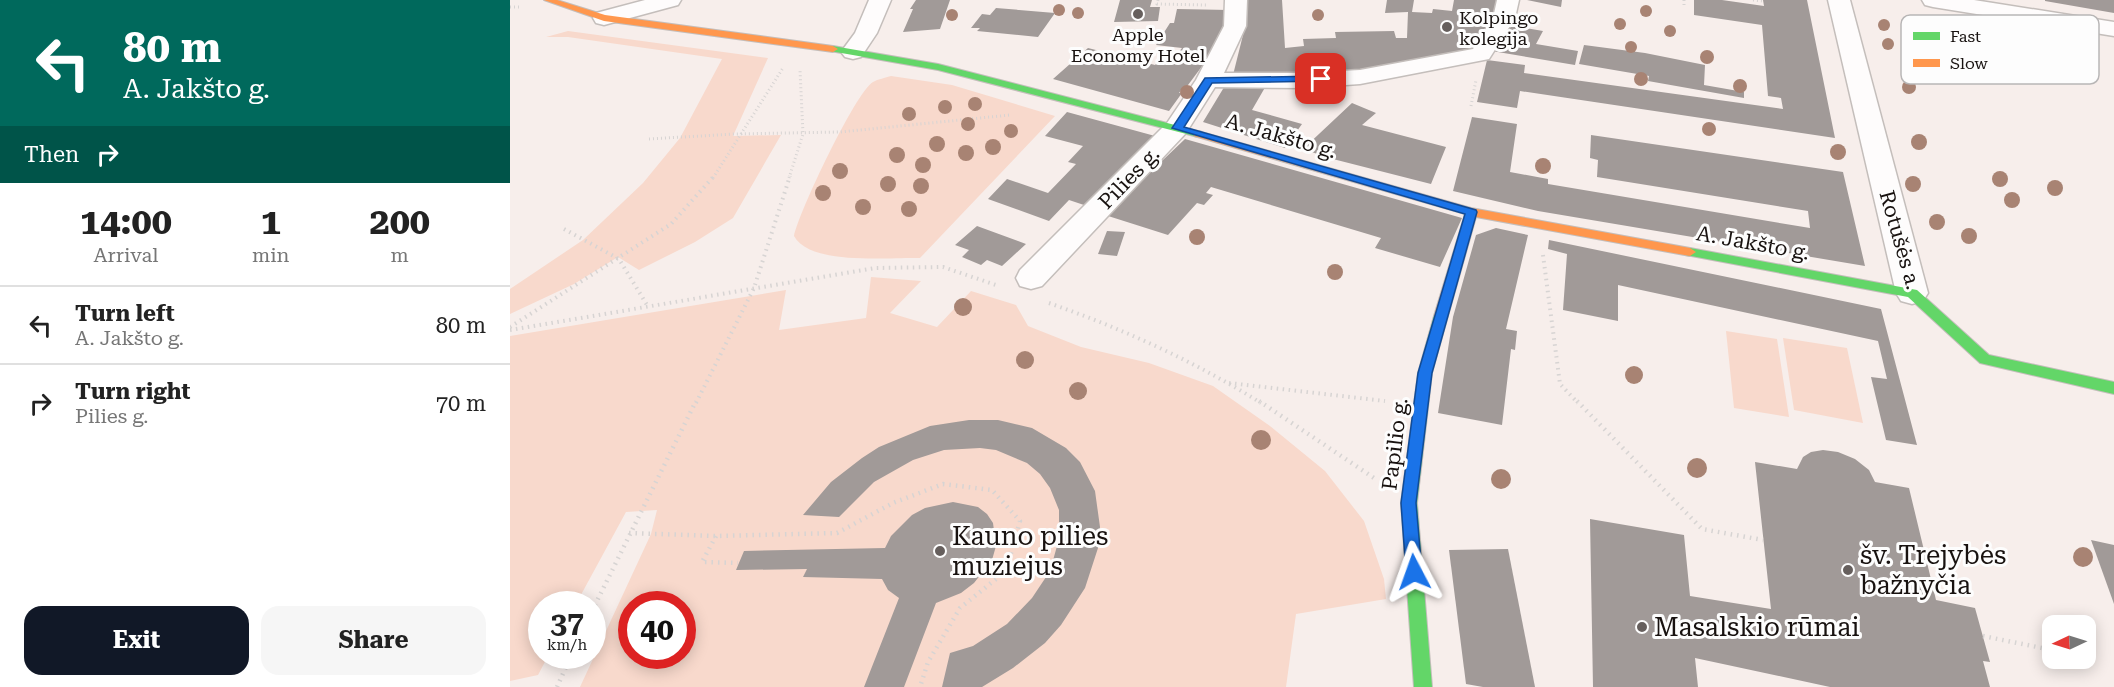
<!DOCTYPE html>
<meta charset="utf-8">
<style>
:root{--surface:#fff;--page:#f6f6f6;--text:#222;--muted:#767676;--line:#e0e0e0;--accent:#111827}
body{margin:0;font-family:"Roboto Serif",serif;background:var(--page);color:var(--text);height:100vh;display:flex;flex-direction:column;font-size:22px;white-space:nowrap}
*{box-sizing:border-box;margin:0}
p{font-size:20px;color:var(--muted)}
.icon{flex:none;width:33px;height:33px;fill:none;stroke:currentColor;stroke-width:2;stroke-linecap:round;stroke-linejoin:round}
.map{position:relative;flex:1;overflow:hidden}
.drawer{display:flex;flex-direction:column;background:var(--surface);width:510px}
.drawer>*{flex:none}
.banner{background:#00695c;color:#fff;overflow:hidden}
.needle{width:39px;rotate:266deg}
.fabs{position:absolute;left:1532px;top:615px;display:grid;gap:12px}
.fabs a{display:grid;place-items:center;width:54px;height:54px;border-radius:12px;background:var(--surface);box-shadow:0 3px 15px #0003;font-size:30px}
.speed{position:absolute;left:18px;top:591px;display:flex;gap:12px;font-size:30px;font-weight:700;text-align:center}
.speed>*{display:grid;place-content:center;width:78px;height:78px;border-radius:50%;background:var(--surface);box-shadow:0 3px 15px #0003;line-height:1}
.speed small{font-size:15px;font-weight:400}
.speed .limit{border:9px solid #d22;background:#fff;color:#111}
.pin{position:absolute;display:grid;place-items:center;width:51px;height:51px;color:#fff;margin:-26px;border-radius:12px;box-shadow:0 3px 9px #0006}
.me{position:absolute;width:66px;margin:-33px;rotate:356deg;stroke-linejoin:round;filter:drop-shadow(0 0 4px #0008)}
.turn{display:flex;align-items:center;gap:21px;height:126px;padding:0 24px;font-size:27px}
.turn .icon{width:78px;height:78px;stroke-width:2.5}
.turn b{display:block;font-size:42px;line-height:51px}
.then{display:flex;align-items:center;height:57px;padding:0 24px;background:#0003;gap:12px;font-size:22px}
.eta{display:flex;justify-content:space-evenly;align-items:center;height:102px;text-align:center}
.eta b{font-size:36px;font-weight:700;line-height:42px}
.button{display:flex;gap:12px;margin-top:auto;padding:12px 24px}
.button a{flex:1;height:69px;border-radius:18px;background:var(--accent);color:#fff;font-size:24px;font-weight:700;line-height:69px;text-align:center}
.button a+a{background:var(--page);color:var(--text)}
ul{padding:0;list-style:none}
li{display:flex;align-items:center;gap:18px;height:78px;padding:0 24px;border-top:2px solid var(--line)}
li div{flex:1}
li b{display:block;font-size:22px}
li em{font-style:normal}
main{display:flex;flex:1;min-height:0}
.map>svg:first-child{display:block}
.green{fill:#f8d9cc;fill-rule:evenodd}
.building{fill:#a19a98}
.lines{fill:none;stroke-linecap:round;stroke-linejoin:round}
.street-casing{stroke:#c4bebb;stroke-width:3}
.fast-casing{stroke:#c4bebb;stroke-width:2}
.slow-casing{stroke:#c4bebb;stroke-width:2}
.path-far2{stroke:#d7d4d3;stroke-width:3;stroke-dasharray:1 3;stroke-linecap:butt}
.path-far1{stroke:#d7d4d3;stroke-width:4;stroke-dasharray:1.5 4.5;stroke-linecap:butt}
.path{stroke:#d7d4d3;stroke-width:4.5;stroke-dasharray:1.5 5;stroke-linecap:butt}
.street{fill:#fefcfc;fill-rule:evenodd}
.fast{fill:#63d668;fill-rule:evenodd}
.slow{fill:#ff974d;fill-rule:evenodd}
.tree{fill:#a88373}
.route{fill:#1a73e8;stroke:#114b97;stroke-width:1.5}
.poi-dot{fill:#665f5d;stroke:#fdfdfd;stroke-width:2}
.labels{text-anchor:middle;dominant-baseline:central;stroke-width:6;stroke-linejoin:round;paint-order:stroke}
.far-poi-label{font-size:18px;fill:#181210;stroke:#fdfdfd;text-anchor:start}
.street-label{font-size:21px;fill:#181210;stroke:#fdfdfd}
.near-poi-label{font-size:26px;fill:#181210;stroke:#fdfdfd;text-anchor:start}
.key{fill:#fdfdfd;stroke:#b8b6b6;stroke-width:1.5}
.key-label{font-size:16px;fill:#181210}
</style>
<main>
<section class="drawer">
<div class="banner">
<div class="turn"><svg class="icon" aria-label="left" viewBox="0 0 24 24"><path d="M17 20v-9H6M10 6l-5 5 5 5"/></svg><div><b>80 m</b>A. Jakšto g.</div></div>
<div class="then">Then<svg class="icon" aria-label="right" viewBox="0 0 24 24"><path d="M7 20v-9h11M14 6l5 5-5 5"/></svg></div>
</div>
<div class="eta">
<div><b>14:00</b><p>Arrival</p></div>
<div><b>1</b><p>min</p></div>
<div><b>200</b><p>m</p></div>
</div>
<ul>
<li><svg class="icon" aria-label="left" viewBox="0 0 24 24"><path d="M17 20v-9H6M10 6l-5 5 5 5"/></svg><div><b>Turn left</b><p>A. Jakšto g.</p></div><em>80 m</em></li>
<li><svg class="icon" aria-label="right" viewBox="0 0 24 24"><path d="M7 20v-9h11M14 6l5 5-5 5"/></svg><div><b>Turn right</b><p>Pilies g.</p></div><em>70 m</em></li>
</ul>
<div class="button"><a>Exit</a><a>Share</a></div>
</section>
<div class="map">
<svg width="1604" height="687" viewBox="0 0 1604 687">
<rect width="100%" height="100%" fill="#f7eeeb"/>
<g class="green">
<path d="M58,31L258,58L223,136L271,135L223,218L185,242L129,270L108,257L64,284L0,314V289L73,240L133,183L170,138L212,59L58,37H36Z"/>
<path d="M381,76L442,85L545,116L410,258C379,257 300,266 284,236C289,212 345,93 363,82C368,79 375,78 381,76Z"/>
<path d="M361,277L411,281L380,313L427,327L461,291L506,305L518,326L571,347L639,363L703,386L760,426L815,471L854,521L874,579L876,599L786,614L776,687H70L141,534L147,510L116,512L66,604H32V656H38L28,675L0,681V336L276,290L269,330L356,318ZM122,604H172V656H122Z"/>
<path d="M1216,331L1267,339L1279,417L1224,408Z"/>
<path d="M1273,338L1337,348L1353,423L1284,410Z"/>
</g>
<g class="building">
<path d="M406,0H440L430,29L393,32L403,9H400Z"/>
<path d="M610,0H642L640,7H650L648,21L604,22Z"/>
<path d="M737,0H772L775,48L794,46L793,39L826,38L825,32L884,31L886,38H897L898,12L875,13L877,0H904L902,12L922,13L923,9L942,11L944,0H989L984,15L966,46L956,51L897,61L849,72L723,75L735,27Z"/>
<path d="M1017,0H1052L1051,7Z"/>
<path d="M1184,0H1212L1254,6L1253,0H1297L1325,138L1010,91L1007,108L967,102L977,60L1015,65L1014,73L1273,109L1271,98L1258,96L1252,25L1184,15Z"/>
<path d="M1535,0H1604V13L1535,1Z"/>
<path d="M486,8L545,13L528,37L467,31L470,28H461L472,14L480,15Z"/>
<path d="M667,9L719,10L718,25L699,58L695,57L689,65H693L675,89H672L669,93H672L659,111L543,79L578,48L645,65L651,59L662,61L672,48L646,45L660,23H664Z"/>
<path d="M997,25L1033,31L1026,44L1068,51L1065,65L982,51Z"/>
<path d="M1074,45L1135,53L1195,65L1194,85L1234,92V98L1138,81L1139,76L1069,64Z"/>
<path d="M716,84H757L742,110L792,124L775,148L693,122Z"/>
<path d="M842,103L866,113L852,125L936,147L921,184L819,158L793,149Z"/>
<path d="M557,112L645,136L577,206L559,200L539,221L478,199L497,179L538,193L566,164L558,162L573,146L535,136Z"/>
<path d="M962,117L1007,124L1000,172L1038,179V184L1300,228L1298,211L1087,177L1088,160L1080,158L1081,135L1333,172L1355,266L1028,211L943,191Z"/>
<path d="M675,139L952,218L930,267L865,248L871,238L701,187L696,193L703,195L694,205L687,203L658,235L595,215Z"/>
<path d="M467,226L516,244L492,266L477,260L471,265L452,257L459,250L445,245Z"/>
<path d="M986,228L1018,235L996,329L1007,331L1005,350L1001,349L992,425L928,413L943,317L966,235Z"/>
<path d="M597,231L615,232L607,256L588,254Z"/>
<path d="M1039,240L1371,309L1407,445L1376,440L1361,377L1377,379L1368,341L1108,285V321L1053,310L1057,254L1038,249Z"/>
<path d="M459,420H488L522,428L556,448L570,462L585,491L590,527L588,548L575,588L551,625L535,643L503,668L472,687H432L440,653L463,646L497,624L522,598L540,571L549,539V510L540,488L530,474L517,463L486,450L470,448L434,450L403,460L364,482L329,517L293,515L321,482L352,458L369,447L420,426Z"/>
<path d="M1313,450L1328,452L1345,459L1359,470L1365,482L1399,488L1426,600L1465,608L1480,662L1473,661L1480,687H1320L1185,658L1188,687H1083L1080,519L1174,535L1180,596L1261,609L1245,462L1287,469L1293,457L1301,452Z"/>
<path d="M443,502L468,507L477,514L483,523L486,546L482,560L464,583L451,593L426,603L394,687H354L389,598L378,590L372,579L293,577L297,569L226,570L234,551L375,548L381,536L402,515L415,508Z"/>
<path d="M1581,540L1604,545V604Z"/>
<path d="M998,549L1025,687H973L956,684L939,550Z"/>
</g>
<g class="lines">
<g class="street-casing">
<g id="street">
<path d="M135,0H171L168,5L94,25L86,23L83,18L86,13Z"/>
<path d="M359,0H381L367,33L351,57L343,59L335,57L331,52L345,33Z"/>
<path d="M715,0H737L736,26L714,73H793L850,70L963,49L983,18L987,0H1009L1005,18L979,59L850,84L793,88L705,87L676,133L532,286L521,289L510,286L506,278L510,270L657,123L686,80L714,26Z"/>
<path d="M1318,0H1340L1418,293L1413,301L1402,304L1391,301L1386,293Z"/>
<path d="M1412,0H1464L1604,22V36L1423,7L1415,5Z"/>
</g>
</g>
<g class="fast-casing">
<g id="fast">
<path d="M323,46L428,64L692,132L693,134L688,137L428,70L320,51V47Z"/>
<path d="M1180,248L1407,290L1479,355L1604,382V394L1470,363L1398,297L1176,255L1174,252L1176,249Z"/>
<path d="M931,311L938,316L922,373L907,503L922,687H904L891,503L908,373L924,316Z"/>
</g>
</g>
<g class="slow-casing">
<g id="slow">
<path d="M34,0H47L95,15L323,46L328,49L323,52L94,21Z"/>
<path d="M688,131L961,208L1180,248L1186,252L1180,256L966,217L938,316L931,321L924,316L955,214L684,136L683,134Z"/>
</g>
</g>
<g class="path-far2">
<path d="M648,0L647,4L696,5"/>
<path d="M1174,0V7"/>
<path d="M1243,0L1253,1"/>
<path d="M0,7H11"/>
<path d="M961,106L966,80"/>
<path d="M139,139L224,134L330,132L500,115"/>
<path d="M203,178L273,68"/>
<path d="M279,178L293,134L290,70"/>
</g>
<g class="path-far1">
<path d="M54,229L109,259L137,305"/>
<path d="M1033,255L1050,384L1068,403"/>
<path d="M539,303C613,329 684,361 751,403"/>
<path d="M0,327L161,224L204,176"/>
<path d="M0,330L365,268L433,267L489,286"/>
<path d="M719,383L875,401"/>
<path d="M186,403L244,288L280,176"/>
</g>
<g class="path">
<path d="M749,401L864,478"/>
<path d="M1067,401L1192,529L1253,540"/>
<path d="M119,533L206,536L327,533L383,503L433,484L482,490L510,521L496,571L450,608L418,662L410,687"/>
<path d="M206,536L192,562L228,563"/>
<path d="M82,611L186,401"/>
<path d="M1473,636L1542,650"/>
<path d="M47,687L61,656"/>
</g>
<use href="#street" class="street"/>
<use href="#fast" class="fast"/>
<use href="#slow" class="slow"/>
</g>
<g class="tree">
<circle cx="549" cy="10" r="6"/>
<circle cx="1136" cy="11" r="6"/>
<circle cx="568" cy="13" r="6"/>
<circle cx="442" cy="15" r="6"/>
<circle cx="808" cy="15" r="6"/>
<circle cx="1110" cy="24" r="6"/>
<circle cx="1374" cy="25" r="6"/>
<circle cx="1160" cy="31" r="6"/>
<circle cx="1378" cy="44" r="6"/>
<circle cx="1121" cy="47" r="6"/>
<circle cx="1197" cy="57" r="7"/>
<circle cx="1131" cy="79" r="7"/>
<circle cx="1230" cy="86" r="7"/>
<circle cx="1399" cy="87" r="7"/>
<circle cx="824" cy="88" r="7"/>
<circle cx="794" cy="91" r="7"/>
<circle cx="677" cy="92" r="7"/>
<circle cx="465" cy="104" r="7"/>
<circle cx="435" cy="107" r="7"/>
<circle cx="399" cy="114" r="7"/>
<circle cx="458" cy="124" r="7"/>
<circle cx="1199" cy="129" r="7"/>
<circle cx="501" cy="131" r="7"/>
<circle cx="1409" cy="142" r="8"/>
<circle cx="427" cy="144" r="8"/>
<circle cx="483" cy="147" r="8"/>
<circle cx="1328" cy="152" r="8"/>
<circle cx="456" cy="153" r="8"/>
<circle cx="387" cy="155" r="8"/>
<circle cx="413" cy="165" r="8"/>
<circle cx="1033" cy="166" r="8"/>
<circle cx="330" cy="171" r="8"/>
<circle cx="1490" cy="179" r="8"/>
<circle cx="378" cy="184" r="8"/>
<circle cx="1403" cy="184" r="8"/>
<circle cx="411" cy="186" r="8"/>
<circle cx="1545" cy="188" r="8"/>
<circle cx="313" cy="193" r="8"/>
<circle cx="1502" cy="200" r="8"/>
<circle cx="353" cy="207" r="8"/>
<circle cx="399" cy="209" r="8"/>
<circle cx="1427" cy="222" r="8"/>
<circle cx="1459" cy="236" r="8"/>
<circle cx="687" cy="237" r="8"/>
<circle cx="825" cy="272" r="8"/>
<circle cx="453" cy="307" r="9"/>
<circle cx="515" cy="360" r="9"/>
<circle cx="1124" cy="375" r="9"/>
<circle cx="568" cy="391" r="9"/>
<circle cx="751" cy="440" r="10"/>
<circle cx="1187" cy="468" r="10"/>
<circle cx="991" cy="479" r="10"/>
<circle cx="1573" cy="557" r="10"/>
</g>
<path class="route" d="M811,76L814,77V81L702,83L674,127L966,210L967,212L922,373L906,503L912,572L910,578L904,580L898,578L896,572L891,503L908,373L955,214L662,128L695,78Z"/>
<g class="poi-dot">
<circle cx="628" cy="14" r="6"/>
<circle cx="937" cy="27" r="6"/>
<circle cx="430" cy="551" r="6"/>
<circle cx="1338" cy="570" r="6"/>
<circle cx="1132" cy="627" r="6"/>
</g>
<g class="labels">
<g class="far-poi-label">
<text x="949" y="17">Kolpingo<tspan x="949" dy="21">kolegija</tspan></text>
<text x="628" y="34" text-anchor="middle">Apple<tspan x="628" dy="21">Economy Hotel</tspan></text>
</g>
<g class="street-label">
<text transform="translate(771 136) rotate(16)">A. Jakšto g.</text>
<text transform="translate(619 178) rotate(-46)">Pilies g.</text>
<text transform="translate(1390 240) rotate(74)">Rotušės a.</text>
<text transform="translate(1243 243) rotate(10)">A. Jakšto g.</text>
<text transform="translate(885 444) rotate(-83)">Papilio g.</text>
</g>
<g class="near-poi-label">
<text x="442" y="536">Kauno pilies<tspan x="442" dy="30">muziejus</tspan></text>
<text x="1350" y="555">šv. Trejybės<tspan x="1350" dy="30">bažnyčia</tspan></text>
<text x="1144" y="627">Masalskio rūmai</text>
</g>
</g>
<rect x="1391" y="15" width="198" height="69" rx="9" class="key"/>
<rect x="1403" y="32" width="27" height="8" fill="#63d668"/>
<rect x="1403" y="59" width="27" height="8" fill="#ff974d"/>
<g class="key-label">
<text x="1440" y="42">Fast</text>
<text x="1440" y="69">Slow</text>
</g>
</svg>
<div class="fabs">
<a><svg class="needle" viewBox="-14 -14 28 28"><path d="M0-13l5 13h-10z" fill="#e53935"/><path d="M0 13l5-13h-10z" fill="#767676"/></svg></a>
</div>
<div class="speed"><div>37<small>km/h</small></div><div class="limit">40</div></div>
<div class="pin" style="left:811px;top:79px;background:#d93025"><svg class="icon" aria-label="arrive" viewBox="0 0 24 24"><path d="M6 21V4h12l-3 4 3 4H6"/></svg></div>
<svg class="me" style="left:904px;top:572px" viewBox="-20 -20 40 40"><path d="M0-17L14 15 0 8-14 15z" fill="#1a73e8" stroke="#fff" stroke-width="4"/></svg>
</div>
</main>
